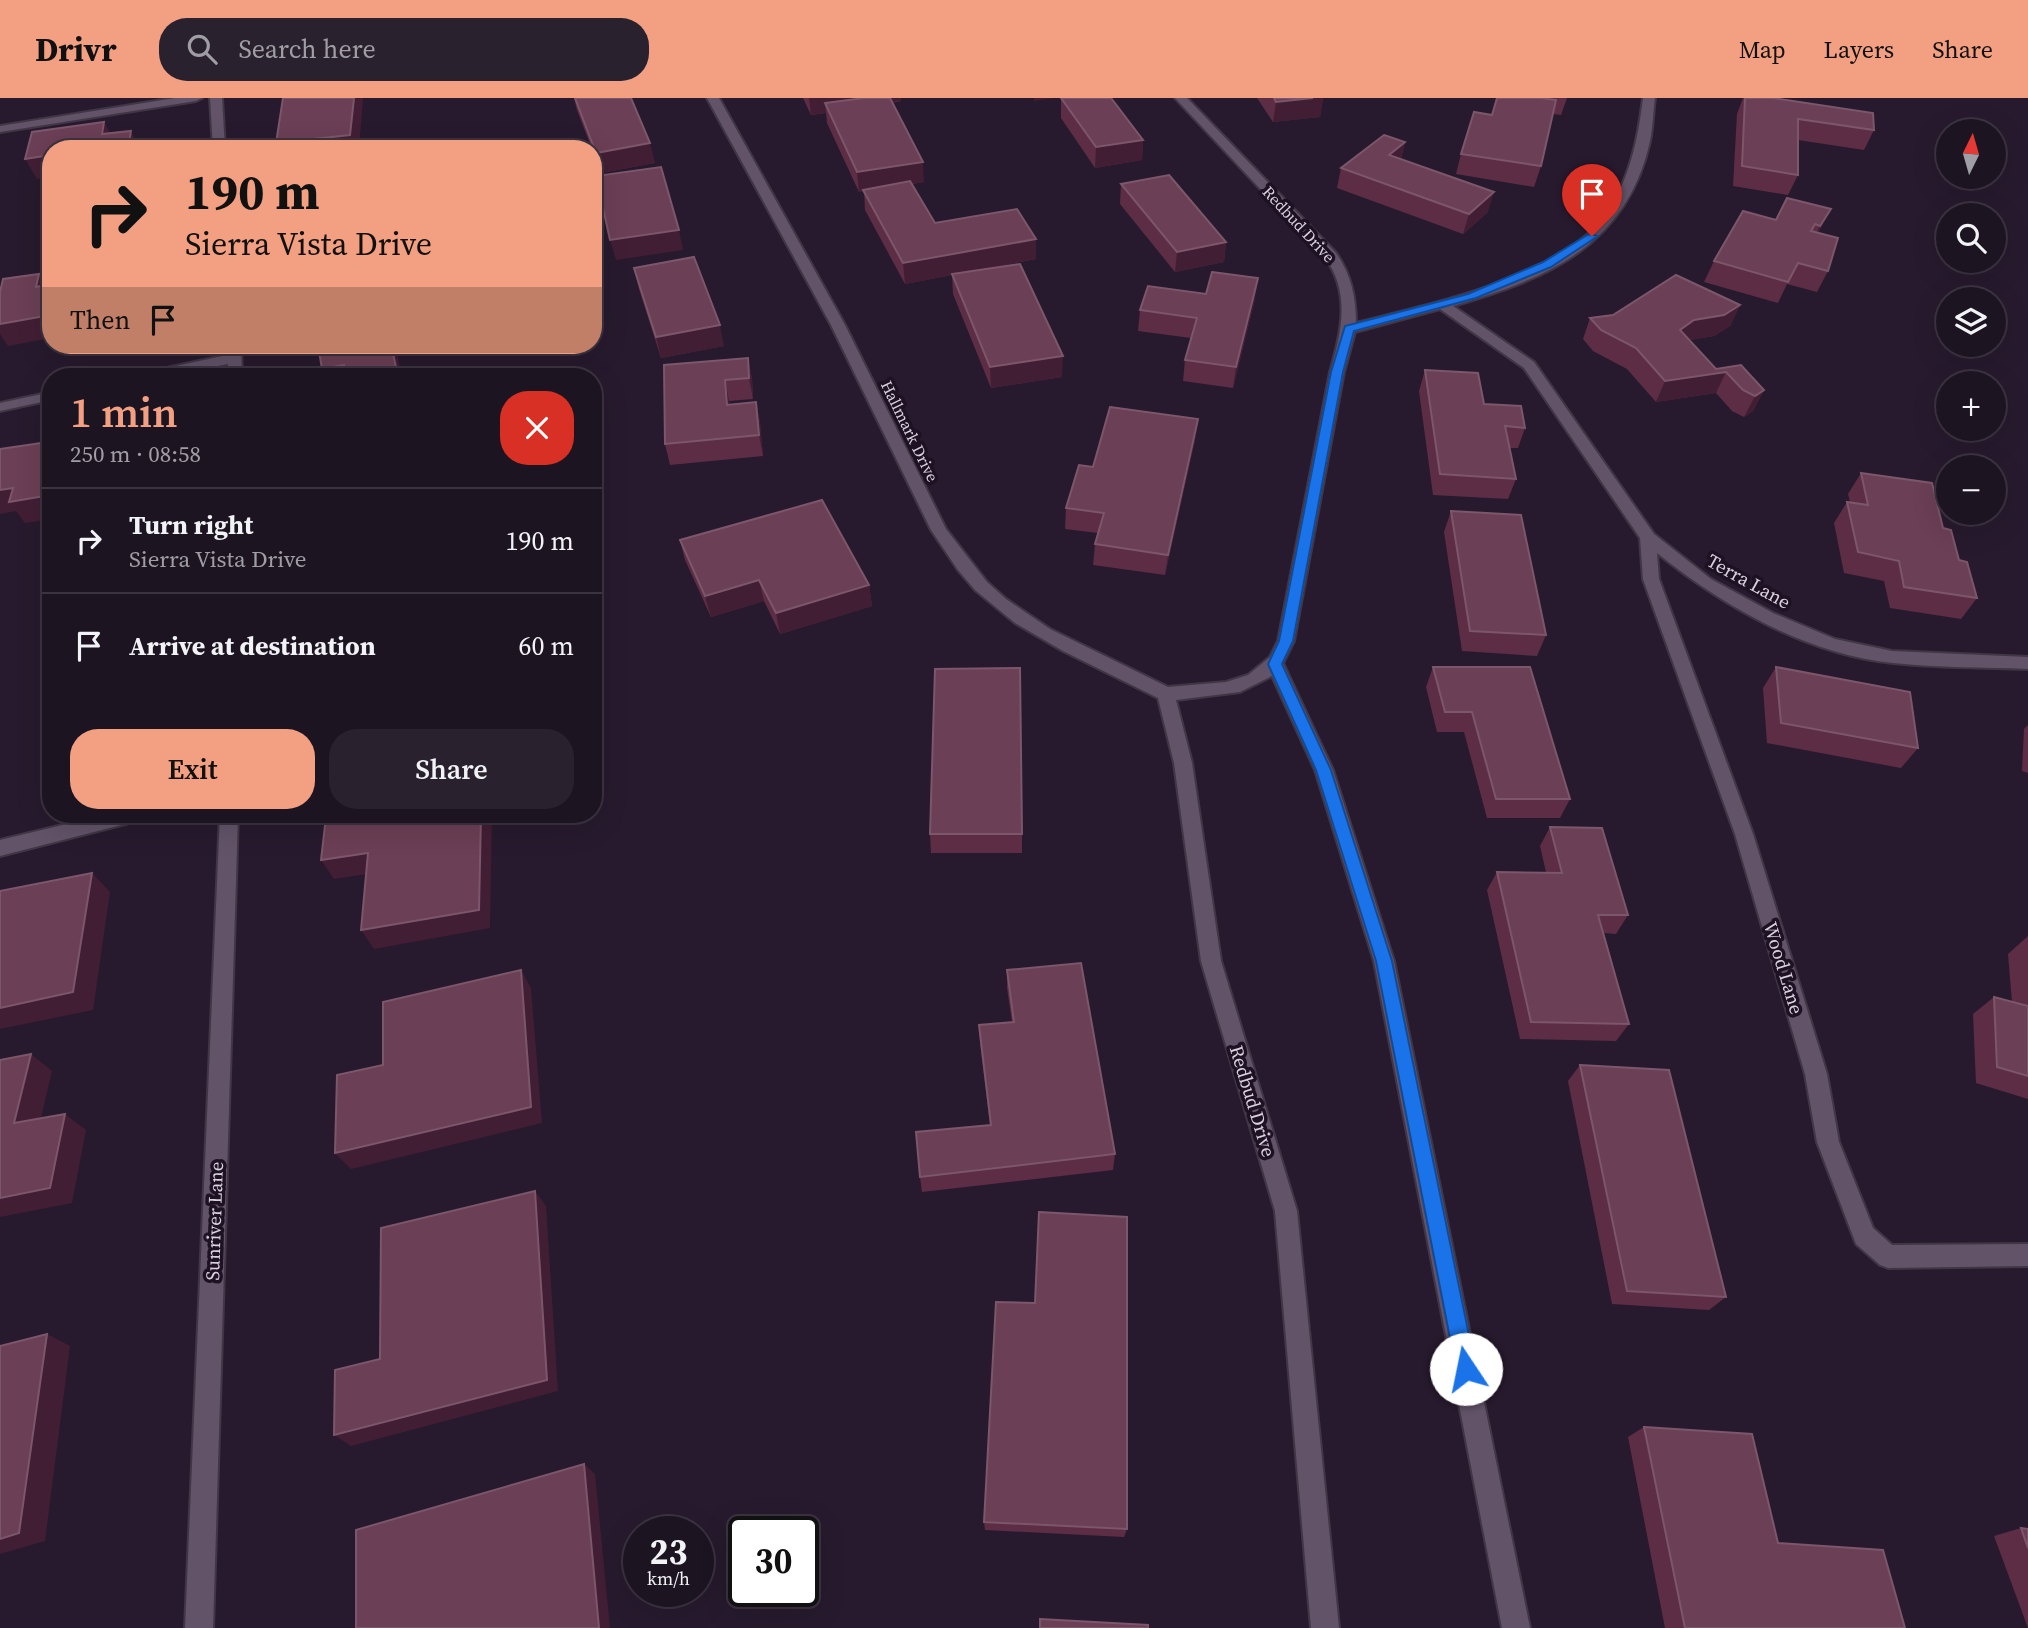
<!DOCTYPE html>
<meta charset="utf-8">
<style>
:root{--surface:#1d1422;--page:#2a212f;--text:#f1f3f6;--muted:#a09ea5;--line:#3b3340;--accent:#f39f82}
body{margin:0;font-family:"Source Serif 4",serif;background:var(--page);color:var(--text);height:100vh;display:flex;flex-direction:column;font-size:26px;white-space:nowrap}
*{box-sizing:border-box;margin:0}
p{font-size:23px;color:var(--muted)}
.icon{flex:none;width:38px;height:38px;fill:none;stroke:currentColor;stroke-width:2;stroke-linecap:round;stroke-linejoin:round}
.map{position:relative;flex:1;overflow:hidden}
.details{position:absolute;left:42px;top:270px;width:560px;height:455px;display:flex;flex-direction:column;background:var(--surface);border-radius:28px;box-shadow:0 7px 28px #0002,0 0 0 2px var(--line)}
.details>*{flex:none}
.banner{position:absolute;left:42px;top:42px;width:560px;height:214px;border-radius:28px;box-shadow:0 7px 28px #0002,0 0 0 2px var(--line);background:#f39f82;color:#111;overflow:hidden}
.needle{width:46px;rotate:5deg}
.buttons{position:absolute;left:1936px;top:21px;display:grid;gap:14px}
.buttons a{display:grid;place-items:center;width:70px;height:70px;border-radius:50%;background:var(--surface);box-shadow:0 7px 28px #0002,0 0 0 2px var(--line);font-size:35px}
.speed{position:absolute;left:623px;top:1418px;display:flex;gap:14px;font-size:35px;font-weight:700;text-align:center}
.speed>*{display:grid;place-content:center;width:91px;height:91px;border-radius:50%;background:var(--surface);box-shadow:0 7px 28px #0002,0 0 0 2px var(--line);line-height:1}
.speed small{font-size:18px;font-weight:400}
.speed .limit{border:4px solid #111;border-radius:10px;background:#fff;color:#111}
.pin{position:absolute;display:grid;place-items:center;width:60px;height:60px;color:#fff;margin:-72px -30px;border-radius:50% 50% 50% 0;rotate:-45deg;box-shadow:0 0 7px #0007}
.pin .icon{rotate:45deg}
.me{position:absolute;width:77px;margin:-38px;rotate:349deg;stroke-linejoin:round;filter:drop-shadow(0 0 5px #0008)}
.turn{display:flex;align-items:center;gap:24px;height:147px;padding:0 28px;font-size:32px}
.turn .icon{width:91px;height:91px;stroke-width:2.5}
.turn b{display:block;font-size:49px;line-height:60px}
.then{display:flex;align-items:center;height:66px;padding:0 28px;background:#0003;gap:14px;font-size:26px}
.round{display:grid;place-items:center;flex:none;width:74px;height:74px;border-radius:28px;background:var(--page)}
.summary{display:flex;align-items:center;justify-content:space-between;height:119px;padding:0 28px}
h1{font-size:42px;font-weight:600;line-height:52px;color:var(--accent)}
.primary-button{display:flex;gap:14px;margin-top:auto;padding:14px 28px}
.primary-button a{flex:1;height:80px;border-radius:28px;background:var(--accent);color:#111;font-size:28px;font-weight:600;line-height:80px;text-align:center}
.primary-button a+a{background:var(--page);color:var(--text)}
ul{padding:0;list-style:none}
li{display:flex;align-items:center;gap:21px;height:105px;padding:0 28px;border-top:2px solid var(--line)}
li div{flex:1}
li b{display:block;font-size:26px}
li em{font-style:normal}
header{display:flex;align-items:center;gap:42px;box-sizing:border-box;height:98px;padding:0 35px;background:var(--accent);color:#111}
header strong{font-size:33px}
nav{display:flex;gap:38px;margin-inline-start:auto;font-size:24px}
.search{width:490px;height:63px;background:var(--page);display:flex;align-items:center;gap:18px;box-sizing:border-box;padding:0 24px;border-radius:28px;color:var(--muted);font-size:26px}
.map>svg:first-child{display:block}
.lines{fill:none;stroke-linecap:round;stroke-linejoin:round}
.minor-casing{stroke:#403645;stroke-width:4}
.minor{fill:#625369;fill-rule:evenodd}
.wall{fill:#5d2d45}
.shaded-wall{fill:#421e35}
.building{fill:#6b3f55;stroke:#7c566a;stroke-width:2}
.route{fill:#1a73e8;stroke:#114b97;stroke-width:2}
.labels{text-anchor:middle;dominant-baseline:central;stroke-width:7;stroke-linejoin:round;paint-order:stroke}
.far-street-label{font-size:16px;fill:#d9d1de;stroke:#1e1124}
.street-label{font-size:19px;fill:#d9d1de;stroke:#1e1124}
</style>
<header>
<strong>Drivr</strong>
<div class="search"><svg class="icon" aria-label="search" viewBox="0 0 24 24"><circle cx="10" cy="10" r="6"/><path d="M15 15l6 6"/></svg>Search here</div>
<nav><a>Map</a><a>Layers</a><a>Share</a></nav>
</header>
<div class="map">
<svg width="2028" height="1530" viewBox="0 0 2028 1530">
<rect width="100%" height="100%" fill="#271a2e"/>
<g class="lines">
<g class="minor-casing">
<g id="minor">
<path d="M175,0H202L196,3L0,34V28Z"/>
<path d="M210,0H222L225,51H213Z"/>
<path d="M707,0H719L845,227L946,431L987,484L1006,501L1050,531L1168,589L1226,584L1248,577L1270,559L1278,543L1330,274C1341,236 1351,196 1326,161L1175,0H1187L1336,155C1351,176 1356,199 1356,225C1429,206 1560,181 1606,116C1630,81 1638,41 1643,0H1655C1653,14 1653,29 1650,43C1627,148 1546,181 1453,208L1534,264L1654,436L1711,481L1773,515L1835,541L1892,553L2028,559V571C1983,569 1938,570 1893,565C1807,556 1724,509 1657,455L1659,481L1753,736L1827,976L1839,1044L1873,1130L1892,1147L2028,1146V1168L1888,1170L1880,1167L1856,1146L1817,1044L1805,976L1735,736L1643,481L1640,440L1524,270L1440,211L1355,234L1344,274L1294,543L1283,565L1333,672L1394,863L1530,1530H1502L1374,863L1315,672L1272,578L1240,594L1176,602L1192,665L1221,863L1297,1113L1339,1530H1311L1275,1113L1201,863L1174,665L1158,600L1063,553L1015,525L975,492L958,472L931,432L831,227Z"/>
<path d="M227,247H241L242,278H228V266L167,278H141L148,274L227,257Z"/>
<path d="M51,294V302L0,313V305Z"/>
<path d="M108,716H146L144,721L137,723L0,758V742Z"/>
<path d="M220,716H238L213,1530H185Z"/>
</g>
</g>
<use href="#minor" class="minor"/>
</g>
<g class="wall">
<path d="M574,0H631L655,65L601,75L593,55V51H592L577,12Z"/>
<path d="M803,0H901V3L892,5L924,84L912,86L935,125L1036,161L977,172L1062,279L991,290L953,196L952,177L905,186L865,112L864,93L859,94L827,25L826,15L811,17Z"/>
<path d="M1061,0L1143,42L1142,62L1095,70L1061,20Z"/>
<path d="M1257,0H1323L1320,19L1273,24Z"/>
<path d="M1497,0H1567L1561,17L1553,16L1541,68L1534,89L1456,76L1461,56L1492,17Z"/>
<path d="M1743,0H1773L1874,32L1864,52L1798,42V77L1788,97L1733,88L1737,16Z"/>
<path d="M1405,44L1401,61L1488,114L1463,136L1337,90L1341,70Z"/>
<path d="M1121,86L1226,144L1224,164L1175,174L1120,106Z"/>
<path d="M1831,111L1818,135L1828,173L1817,194L1787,186L1778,205L1704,184L1714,163L1776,122Z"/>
<path d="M634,170L724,248L661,260L639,191Z"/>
<path d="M1206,196L1255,201L1233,290L1183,283L1185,262L1191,240L1138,233L1140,212Z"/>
<path d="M1740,207L1730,228L1714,238L1689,242L1716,271L1741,267L1764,292L1753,313L1744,319L1732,313L1716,295L1656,304L1627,271L1593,253L1583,241L1590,220Z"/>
<path d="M748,260L752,281L753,301L729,303L730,307L756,304L760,325L763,358L670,367L665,346Z"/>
<path d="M1425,272L1525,330L1518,350H1510L1516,381L1508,401L1433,397L1419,293Z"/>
<path d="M1195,342L1165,477L1093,467L1095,446L1098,435L1065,431L1066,410L1093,369Z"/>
<path d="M1861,375L1943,430L1977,500L1961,521L1890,510L1884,483L1844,475L1834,425L1847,404H1850L1848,396Z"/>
<path d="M1451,413L1546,537L1537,558L1462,553L1444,434Z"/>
<path d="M680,442L869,487L872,508L780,536L764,503L711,519L685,462Z"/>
<path d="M1433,569L1570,701L1560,720H1487L1464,634H1437L1426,589Z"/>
<path d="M1776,569L1918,650L1901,670L1767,645L1763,590Z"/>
<path d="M2028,627V675L2022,673L2024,631Z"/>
<path d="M1550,729L1628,817L1616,836L1604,835L1629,926L1616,943L1520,941L1487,792L1497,774H1546L1540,748Z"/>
<path d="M930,736H1022V755H931Z"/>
<path d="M2028,838V1001L1976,985L1973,916L1994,899L2012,904L2008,856Z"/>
<path d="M1007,872L1115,1056L1113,1072L922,1094L920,1079L990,1027L980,945L979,927L1012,924L1007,890Z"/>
<path d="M1580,967L1726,1199L1709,1212L1612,1206L1568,983Z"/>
<path d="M1644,1329L1778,1445L1905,1530H1665L1628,1339Z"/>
<path d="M984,1424L1127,1431L1124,1439L985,1432Z"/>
<path d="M2021,1430L2028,1431V1530L1994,1438Z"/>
</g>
<g class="shaded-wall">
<path d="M354,0H363V1L359,51H278L276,45Z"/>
<path d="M809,0H901V3L830,14L825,5L826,15L811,17Z"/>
<path d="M1034,0H1054L1034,3Z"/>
<path d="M1313,0H1323L1320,19L1273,24L1276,4Z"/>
<path d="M104,24L115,44L102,36Z"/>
<path d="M131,33L140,51H128Z"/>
<path d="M1143,42L1142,62L1095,70L1096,49Z"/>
<path d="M1405,44L1400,64L1389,57Z"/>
<path d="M650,45L655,65L601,75L596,55Z"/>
<path d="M51,57V79L37,81L25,61Z"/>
<path d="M923,64L924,84L859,94L857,74Z"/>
<path d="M1494,94L1488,114L1463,136L1469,116Z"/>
<path d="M1831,111L1820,132L1809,149L1820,128Z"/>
<path d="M679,132L683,152L616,162L610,142Z"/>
<path d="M1036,141V161L905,186L903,165Z"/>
<path d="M1226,144L1224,164L1175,174L1177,154Z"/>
<path d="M39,176L51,195L36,189Z"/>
<path d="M1258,180L1255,201L1233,290L1236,269Z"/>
<path d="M1740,207L1730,228L1714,238L1685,243L1680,232L1694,222Z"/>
<path d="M51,217V240L8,248L0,236V226Z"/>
<path d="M720,227L724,248L661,260L656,239Z"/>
<path d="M391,247H396H395L402,278H398Z"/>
<path d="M1063,258L1062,279L991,290L990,269Z"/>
<path d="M748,260L752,281L753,301L749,280Z"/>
<path d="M344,267L349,278H325L322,271Z"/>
<path d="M1726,274L1716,295L1656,304L1665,283Z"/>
<path d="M725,282L729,303L731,328L727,307Z"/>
<path d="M1764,292L1753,313L1744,319L1755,298Z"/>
<path d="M756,304L760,325L763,358L759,337Z"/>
<path d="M1198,321L1195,342L1165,477L1168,457Z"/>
<path d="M13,390L51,397V421L25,425L16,413L0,416V392Z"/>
<path d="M759,482L764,503L711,519L705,498Z"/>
<path d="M869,487L872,508L780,536L776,515Z"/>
<path d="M481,716H492L490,830L374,851L361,832Z"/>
<path d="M368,755L380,774L334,781L321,762Z"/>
<path d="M92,775L110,794L93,912L0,931V910Z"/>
<path d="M521,872L531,890L542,1025L351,1071L335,1055Z"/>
<path d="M31,956L52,973L36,1041L14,1025Z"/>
<path d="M65,1016L86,1032L72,1105L0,1119V1100Z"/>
<path d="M535,1093L546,1108L558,1293L351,1348L334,1337Z"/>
<path d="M47,1236L70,1248L45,1443L0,1456V1441Z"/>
<path d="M584,1366L595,1376L610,1530H599Z"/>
</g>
<g class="building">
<path d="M283,0H354L350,37L276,45Z"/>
<path d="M575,0H631L650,45L596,55Z"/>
<path d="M864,0H890L923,64L857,74L825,5Z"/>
<path d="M1061,0H1111L1143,42L1096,49Z"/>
<path d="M1274,0H1313L1276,4Z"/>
<path d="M1497,0H1541L1556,2L1541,68L1461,56L1474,14L1492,17Z"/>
<path d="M1745,0H1773L1873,15L1874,32L1798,21V77L1742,68Z"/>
<path d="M104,24L102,36L131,33L128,51H51V57L25,61L32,34Z"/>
<path d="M1384,37L1405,44L1389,57L1494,94L1469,116L1341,70Z"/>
<path d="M661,69L679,132L610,142L596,78Z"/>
<path d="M51,76V88H48Z"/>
<path d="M1169,77L1226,144L1177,154L1121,86Z"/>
<path d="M910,83L935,125L1017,111L1036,141L903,165L863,92Z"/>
<path d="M1787,100L1831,111L1820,128L1815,126L1811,133L1838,140L1828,173L1798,165L1788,184L1714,163L1743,113L1776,122Z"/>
<path d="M694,159L720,227L656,239L634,170Z"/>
<path d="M1020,166L1063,258L990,269L952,176Z"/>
<path d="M1212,174L1258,180L1236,269L1185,262L1197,220L1140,212L1148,188L1206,196Z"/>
<path d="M39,176L36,189L51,186V217L0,226V194L3,181Z"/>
<path d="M1676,177L1740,207L1724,217L1694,222L1680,232L1716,271L1741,267L1764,292L1755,298L1743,292L1726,274L1665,283L1636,250L1601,232L1590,220L1613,217Z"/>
<path d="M318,247H391L398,278H346L344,267L322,271Z"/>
<path d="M748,260L749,280L725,282L727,307L756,304L759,337L665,346L664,267Z"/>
<path d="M1425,272L1478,275L1484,306L1521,308L1525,330L1505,328L1516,381L1440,376Z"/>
<path d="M1110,309L1198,321L1168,457L1095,446L1104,415L1066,410L1079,367L1093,369Z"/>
<path d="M45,327H51V397L9,404L13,390L0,392V351L41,345Z"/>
<path d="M1861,375L1932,385L1943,430L1951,432L1959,462L1967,464L1977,500L1904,489L1899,463L1858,454L1847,404L1868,407Z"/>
<path d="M822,402L869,487L776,515L759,482L705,498L680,442Z"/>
<path d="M1451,413L1521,417L1546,537L1470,533Z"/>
<path d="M1433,569H1530L1570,701H1496L1472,614H1445Z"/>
<path d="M1776,569L1910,594L1918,650L1781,625Z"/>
<path d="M1020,570L1022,736H930L935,571Z"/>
<path d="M347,716H481L479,812L361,832L368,755L321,762L326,719Z"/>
<path d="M1550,729L1602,730L1628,817H1598L1629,926L1531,924L1497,774L1562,775Z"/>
<path d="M92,775L73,894L0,910V793Z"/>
<path d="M1081,865L1115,1056L920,1079L916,1034L991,1027L979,927L1014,924L1007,872Z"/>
<path d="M521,872L531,1009L335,1055L337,977L383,967V904Z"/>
<path d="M1994,899L2028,908V978L1997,969Z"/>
<path d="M31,956L14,1025L65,1016L50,1090L0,1100V962Z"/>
<path d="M1580,967L1669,972L1726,1199L1627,1193Z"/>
<path d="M535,1093L547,1282L334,1337L335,1272L380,1261L381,1130Z"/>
<path d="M1039,1114L1127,1119V1431L984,1424L996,1204L1035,1205Z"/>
<path d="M47,1236L19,1435L0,1441V1248Z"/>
<path d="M1644,1329L1752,1336L1778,1445L1883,1452L1905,1530H1685Z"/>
<path d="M584,1366L599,1530H356V1432Z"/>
<path d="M2021,1430L2028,1431V1450Z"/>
<path d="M1040,1521L1148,1527V1530H1040Z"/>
</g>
<path class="route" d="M1589,136L1598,138L1551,169L1476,200L1354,233L1343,274L1293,543L1282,566L1331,672L1392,863L1476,1271L1473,1278L1466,1281L1459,1278L1456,1271L1376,863L1316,672L1268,566L1279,543L1331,274L1345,228L1468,196L1543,164Z"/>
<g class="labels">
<g class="far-street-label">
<text transform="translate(1299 126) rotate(47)">Redbud Drive</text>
<text transform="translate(910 333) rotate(64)">Hallmark Drive</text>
</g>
<g class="street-label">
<text transform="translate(1749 483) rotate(29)">Terra Lane</text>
<text transform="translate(1784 870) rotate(73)">Wood Lane</text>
<text transform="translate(1253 1003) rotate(73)">Redbud Drive</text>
<text transform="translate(214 1123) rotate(-88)">Sunriver Lane</text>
</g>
</g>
</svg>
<div class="buttons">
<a><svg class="needle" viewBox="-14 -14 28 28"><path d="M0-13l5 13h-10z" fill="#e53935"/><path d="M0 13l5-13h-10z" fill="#a09ea5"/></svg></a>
<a><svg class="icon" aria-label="search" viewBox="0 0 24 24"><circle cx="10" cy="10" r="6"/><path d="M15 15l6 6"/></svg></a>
<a><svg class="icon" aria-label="layers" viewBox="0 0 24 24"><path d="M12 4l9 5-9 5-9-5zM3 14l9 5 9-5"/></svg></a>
<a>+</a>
<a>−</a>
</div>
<div class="speed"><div>23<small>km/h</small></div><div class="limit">30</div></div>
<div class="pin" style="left:1592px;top:138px;background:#d93025"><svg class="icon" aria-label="arrive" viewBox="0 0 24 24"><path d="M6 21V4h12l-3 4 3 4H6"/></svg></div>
<svg class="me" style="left:1466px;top:1271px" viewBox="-20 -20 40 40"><circle r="19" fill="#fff"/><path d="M0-13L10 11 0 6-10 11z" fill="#1a73e8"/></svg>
<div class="banner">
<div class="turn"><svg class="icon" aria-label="right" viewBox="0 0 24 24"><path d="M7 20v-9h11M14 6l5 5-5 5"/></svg><div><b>190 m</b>Sierra Vista Drive</div></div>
<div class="then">Then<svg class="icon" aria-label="arrive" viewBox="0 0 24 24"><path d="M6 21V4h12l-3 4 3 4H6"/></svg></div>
</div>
<section class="details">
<div class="summary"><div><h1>1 min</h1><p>250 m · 08:58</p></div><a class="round" style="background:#d93025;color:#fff"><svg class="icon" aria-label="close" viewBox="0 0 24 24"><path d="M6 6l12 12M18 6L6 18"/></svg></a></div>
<ul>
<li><svg class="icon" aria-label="right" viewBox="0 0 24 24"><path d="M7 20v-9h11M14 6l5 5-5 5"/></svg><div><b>Turn right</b><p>Sierra Vista Drive</p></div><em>190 m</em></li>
<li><svg class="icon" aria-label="arrive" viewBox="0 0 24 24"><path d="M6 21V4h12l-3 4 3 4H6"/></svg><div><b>Arrive at destination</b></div><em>60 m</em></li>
</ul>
<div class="primary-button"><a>Exit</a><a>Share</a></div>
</section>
</div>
